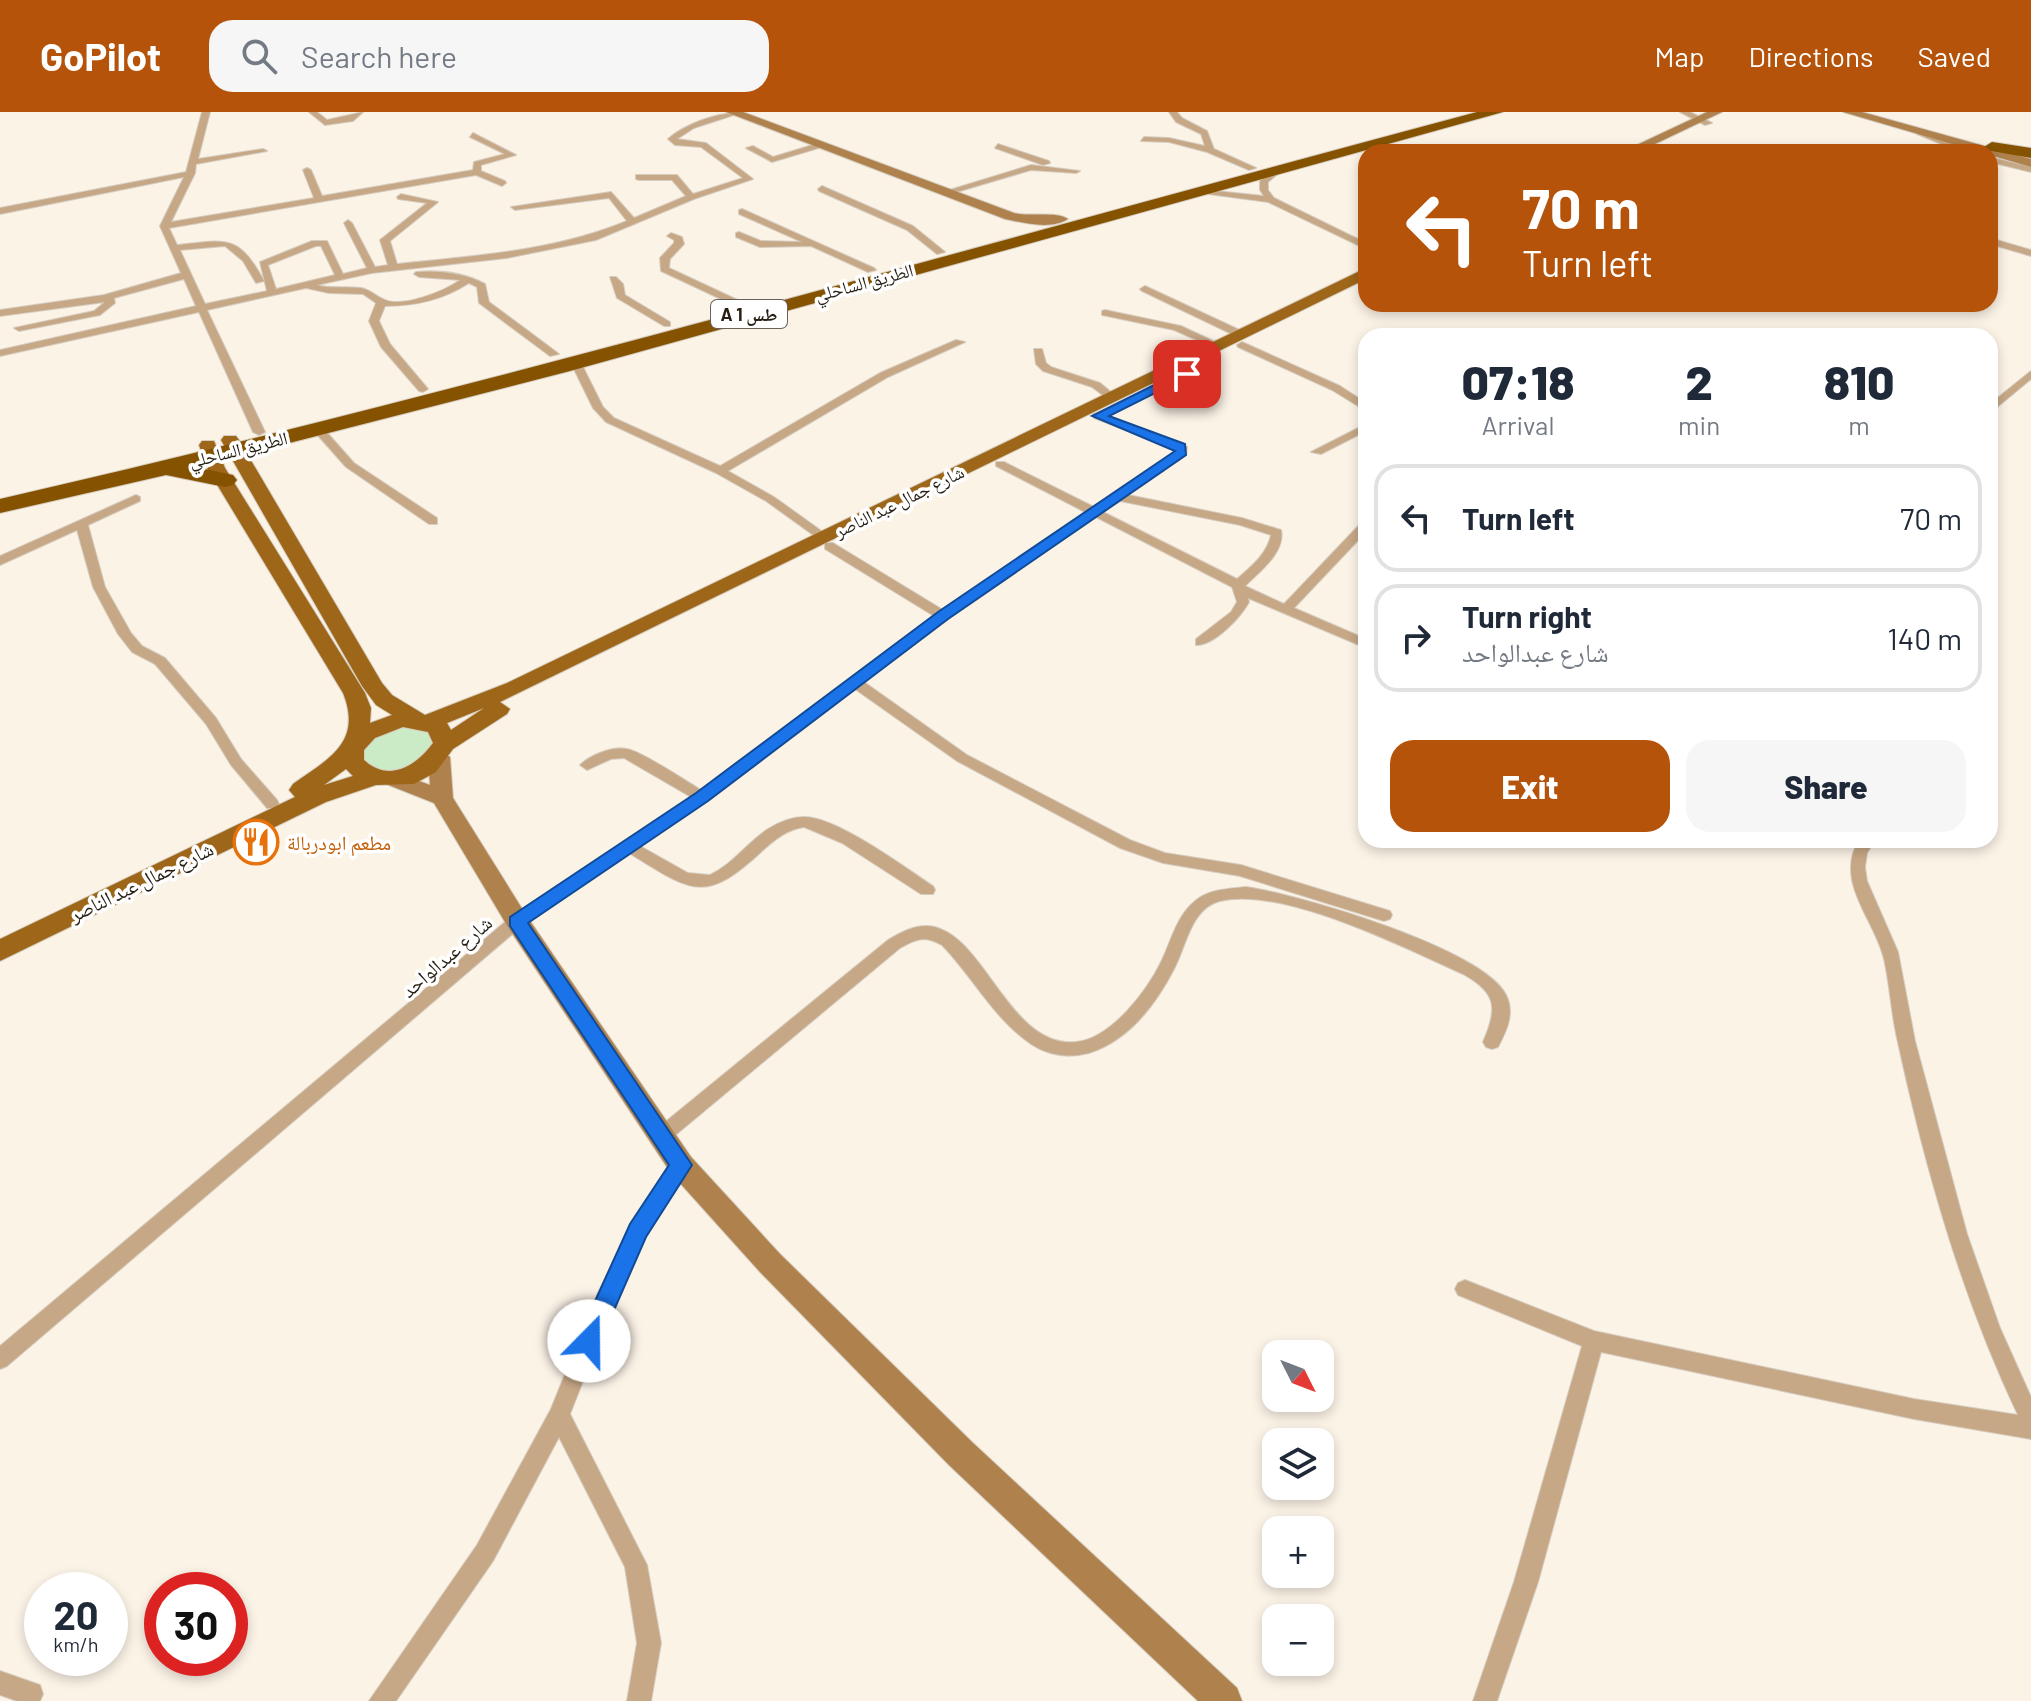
<!DOCTYPE html>
<meta charset="utf-8">
<style>
:root{--surface:#fff;--page:#f6f6f7;--text:#1f2937;--muted:#747a83;--line:#e0e1e3;--accent:#b45309}
body{margin:0;font-family:Barlow,"Noto Naskh Arabic",sans-serif;background:var(--page);color:var(--text);height:100vh;display:flex;flex-direction:column;font-size:30px;white-space:nowrap}
*{box-sizing:border-box;margin:0}
p{font-size:26px;color:var(--muted)}
.icon{flex:none;width:44px;height:44px;fill:none;stroke:currentColor;stroke-width:2;stroke-linecap:round;stroke-linejoin:round}
.map{position:relative;flex:1;overflow:hidden}
.details{position:absolute;left:1358px;top:216px;width:640px;height:520px;display:flex;flex-direction:column;background:var(--surface);border-radius:24px;box-shadow:0 4px 12px #0003}
.details>*{flex:none}
.guide{position:absolute;left:1358px;top:32px;width:640px;height:168px;border-radius:24px;box-shadow:0 4px 12px #0003;background:#b45309;color:#fff;overflow:hidden}
.needle{width:52px;rotate:132deg}
.tools{position:absolute;left:1262px;top:1228px;display:grid;gap:16px}
.tools a{display:grid;place-items:center;width:72px;height:72px;border-radius:16px;background:var(--surface);box-shadow:0 4px 12px #0003;font-size:40px}
.speed{position:absolute;left:24px;top:1460px;display:flex;gap:16px;font-size:40px;font-weight:700;text-align:center}
.speed>*{display:grid;place-content:center;width:104px;height:104px;border-radius:50%;background:var(--surface);box-shadow:0 4px 12px #0003;line-height:1}
.speed small{font-size:20px;font-weight:400}
.speed .limit{border:12px solid #d22;background:#fff;color:#111}
.pin{position:absolute;display:grid;place-items:center;width:68px;height:68px;color:#fff;margin:-34px;border-radius:16px;box-shadow:0 4px 12px #0006}
.me{position:absolute;width:88px;margin:-44px;rotate:22deg;stroke-linejoin:round;filter:drop-shadow(0 0 6px #0008)}
.turn{display:flex;align-items:center;gap:28px;height:168px;padding:0 32px;font-size:36px}
.turn .icon{width:104px;height:104px;stroke-width:2.5}
.turn b{display:block;font-size:56px;line-height:68px}
.eta{display:flex;justify-content:space-evenly;align-items:center;height:136px;text-align:center}
.eta b{font-size:48px;font-weight:800;line-height:56px}
.primary-button{display:flex;gap:16px;margin-top:auto;padding:16px 32px}
.primary-button a{flex:1;height:92px;border-radius:24px;background:var(--accent);color:#fff;font-size:32px;font-weight:800;line-height:92px;text-align:center}
.primary-button a+a{background:var(--page);color:var(--text)}
ul{padding:0;list-style:none}
li{display:flex;align-items:center;gap:24px;height:108px;margin:0 16px 12px;padding:0 16px;border:4px solid var(--line);border-radius:24px}
li div{flex:1}
li b{display:block;font-size:30px}
li em{font-style:normal}
header{display:flex;align-items:center;gap:48px;box-sizing:border-box;height:112px;padding:0 40px;background:var(--accent);color:#fff}
header strong{font-size:38px}
nav{display:flex;gap:44px;margin-inline-start:auto;font-size:28px}
.search{width:560px;height:72px;background:var(--page);display:flex;align-items:center;gap:20px;box-sizing:border-box;padding:0 28px;border-radius:24px;color:var(--muted);font-size:30px}
.map>svg:first-child{display:block}
.green{fill:#cbebc7}
.lines{fill:none;stroke-linecap:round;stroke-linejoin:round}
.street-casing{stroke:#d6cdc1;stroke-width:2}
.secondary-casing{stroke:#d6cdc1;stroke-width:2}
.primary-casing{stroke:#d6cdc1;stroke-width:2}
.highway-casing{stroke:#d6cdc1;stroke-width:2}
.street{fill:#c7a886;fill-rule:evenodd}
.secondary{fill:#af824d;fill-rule:evenodd}
.primary{fill:#9d6618;fill-rule:evenodd}
.highway{fill:#855300;fill-rule:evenodd}
.route{fill:#1a73e8;stroke:#114b97;stroke-width:2}
.labels{text-anchor:middle;dominant-baseline:central;stroke-width:7;stroke-linejoin:round;paint-order:stroke}
.far-street-label{font-size:18px;fill:#271f14;stroke:#fff}
.shield{fill:#fff;stroke:#68625a;stroke-width:2}
.shield-label{font-size:18px;font-weight:bold;fill:#271f14}
.food-label{font-size:20px;fill:#c56008;stroke:#fff;text-anchor:start}
.street-label{font-size:20px;fill:#271f14;stroke:#fff}
</style>
<header>
<strong>GoPilot</strong>
<div class="search"><svg class="icon" aria-label="search" viewBox="0 0 24 24"><circle cx="10" cy="10" r="6"/><path d="M15 15l6 6"/></svg>Search here</div>
<nav><a>Map</a><a>Directions</a><a>Saved</a></nav>
</header>
<div class="map">
<svg width="2031" height="1589" viewBox="0 0 2031 1589">
<rect width="100%" height="100%" fill="#fcf3e7"/>
<path class="green" d="M391,614L428,615L437,637L395,663L362,657L360,634Z"/>
<g class="lines">
<g class="street-casing">
<g id="street">
<path d="M202,0H210L198,47L263,37L267,39L196,52L195,61L171,110L314,86L303,58L307,56L311,58L322,84L473,58L474,50L505,42L470,25L473,21L516,43L481,53V59L505,69L506,71L502,74L476,63L169,116L177,133C226,128 238,121 264,169L256,171L243,149L225,134L180,138L205,192L267,179L260,150L312,129H327L343,162L367,156L344,111L348,108L352,111L375,155L388,153L380,128L427,91L398,87L397,85L401,82L438,90L390,129L397,152C474,144 555,139 627,109L609,86L515,98L511,95L611,80L634,106L686,84L672,68H639L636,67V63H677L693,82L743,66L701,35L675,33L668,27C685,12 718,0 740,1L694,16L677,27L706,31L753,67L694,87L596,128L507,146L372,161L317,173C331,177 346,174 361,176C371,178 374,183 383,187C401,197 445,179 460,168L419,165L414,162L416,160C439,158 465,161 485,172L489,190L559,242L550,244L479,191L477,175L469,171C443,188 415,194 385,194L379,209L390,232L428,277L423,280L419,279L381,235L369,209L376,191L363,182L329,181L306,176L207,198L265,320L259,323L253,320L199,200L0,244V238L196,194L184,167L114,186L115,191L100,203L19,219L14,216L94,199L105,190L0,204V198L104,183L181,161L160,114L184,65L0,102V96L186,60ZM316,134H321L335,163L276,177L268,153Z"/>
<path d="M309,0H317L327,8L363,0L353,9L325,13Z"/>
<path d="M1169,0H1177L1182,6L1207,19L1214,37L1256,56L1249,58L1207,40L1169,30L1141,29L1144,25L1169,26L1205,34L1201,22L1176,10Z"/>
<path d="M1680,0H1690L1712,11L1705,13Z"/>
<path d="M1920,18L1971,38L1972,40H1961L1917,22Z"/>
<path d="M819,31L822,35L772,50L746,36L753,34L773,45Z"/>
<path d="M998,32L1049,49L1050,51L1043,53L995,36Z"/>
<path d="M1990,45L2031,55V60L1990,50Z"/>
<path d="M1031,53L1080,59L1076,61L1031,58L950,82L943,80Z"/>
<path d="M1274,57L1281,59L1268,70V78L1274,86L1366,131V137L1268,90L1193,80L1197,77L1264,84L1260,78V69Z"/>
<path d="M822,74L913,114L945,140L937,142L907,118L819,79L818,77Z"/>
<path d="M742,97L874,156L876,158L868,160L811,134L760,135L736,125V121L739,120L761,129L802,130L739,102V98Z"/>
<path d="M671,121L682,125L684,132L670,147L669,156L744,191V195H738L661,159L660,146L674,131V128L667,124Z"/>
<path d="M1990,126L2031,138V144L1990,132Z"/>
<path d="M610,165H616L623,172L625,183L670,210V214H664L617,186Z"/>
<path d="M1145,174L1246,221L1247,223L1238,225L1142,179L1140,177Z"/>
<path d="M1105,198L1181,214L1224,234L1215,236L1174,218L1102,203V199Z"/>
<path d="M956,228L965,230L888,265L728,359L774,385L827,423L829,426L823,430L766,389L716,361L606,310L593,296L570,249L579,247L603,295L614,306L720,354L880,261Z"/>
<path d="M1242,230L1340,274L1366,291V299L1332,278L1238,235L1237,233Z"/>
<path d="M1034,237H1042L1046,251L1051,255L1100,271L1117,285L1108,287L1092,275L1043,259L1036,252Z"/>
<path d="M2031,259V267L1990,301V292Z"/>
<path d="M1094,302H1102L1187,335L1186,343L1128,383L1242,406L1281,418C1286,440 1259,460 1245,474L1284,492L1362,410L1366,409V420L1294,496L1366,527V536L1248,486L1249,490C1241,505 1214,534 1196,533V527L1231,500L1237,490L1232,475L1096,405L948,507L864,570L967,643L1130,728L1165,741L1241,753L1390,799L1392,803L1390,807L1384,809L1240,764L1163,751L1120,736L957,649L855,577L707,689L640,734L688,761L710,763C733,752 747,731 768,717C778,711 791,705 803,705C836,704 904,755 933,774L935,778L933,782H921L842,731L804,715C786,718 774,728 761,740C704,793 691,779 629,741L523,813L7,1254L0,1257V1234L511,805L691,685L624,646L611,647L587,658L580,653C590,643 612,634 627,637C641,639 686,669 701,678L934,504L825,437V431H833L943,498L1087,401L996,354V350H1004L1094,395L1176,340V337L1094,306ZM1120,389L1240,413L1271,423C1267,442 1251,455 1237,467L1103,400Z"/>
<path d="M1366,312V319L1321,342L1311,340Z"/>
<path d="M314,315H322L354,351L437,406V412H429L346,355L314,319Z"/>
<path d="M136,383L140,385V389L88,413L105,475L131,521L142,534L165,546L216,606L241,647L277,688L279,692L277,696H267L231,653L206,612L155,552L132,540L118,522L93,475L77,418L0,453V444Z"/>
<path d="M1859,728H1875L1867,741L1865,755L1867,769L1898,840L1915,929L1967,1122L2000,1216L2031,1285V1327L1914,1307L1601,1240L1538,1470L1497,1589H1473L1514,1470L1582,1234L1458,1183L1455,1177L1458,1171L1465,1168L1594,1219L1914,1287L2018,1303C1961,1183 1925,1055 1897,926C1891,900 1890,873 1884,847C1874,806 1834,770 1859,728Z"/>
<path d="M1246,775C1298,782 1484,837 1506,883C1515,901 1507,918 1498,935L1492,937L1486,935L1483,930C1498,896 1497,881 1463,862C1405,836 1283,774 1220,789C1191,796 1186,835 1174,857C1156,892 1128,929 1089,941C1070,946 1049,944 1031,932C994,907 973,865 942,833C925,823 916,827 900,836L667,1030L660,1033L653,1030L651,1025L653,1020L888,828C900,821 914,813 928,814C984,818 1008,937 1076,930C1111,927 1148,878 1162,848C1171,829 1177,804 1194,790C1208,777 1227,777 1246,775Z"/>
<path d="M681,1045L688,1047L690,1053L645,1125L617,1183L570,1302L647,1453L661,1531L651,1589H627L637,1531L625,1455L559,1325L493,1449L396,1589H369L477,1433L551,1297L598,1181L631,1113L674,1047Z"/>
<path d="M0,1559L40,1573L43,1582L40,1589H17L0,1583Z"/>
</g>
</g>
<g class="secondary-casing">
<g id="secondary">
<path d="M726,0H743L1014,101C1030,105 1056,99 1068,107C1051,118 1024,111 1005,107Z"/>
<path d="M1707,0H1722L1638,40H1622Z"/>
<path d="M1843,0H1862L2031,47V55Z"/>
<path d="M439,638L450,645L453,686L526,803L691,1045L780,1142L973,1331L1237,1576L1242,1589H1198L949,1353L760,1160L671,1061L508,815L434,691L386,672L383,667L394,660L430,673L428,645Z"/>
</g>
</g>
<g class="primary-casing">
<path id="primary" d="M1366,156V167L500,590L510,597L507,602L453,637L436,660L414,672L376,673L326,690L0,849V827L295,685L289,678L293,672C328,647 363,631 343,581L207,356L199,333L202,329H214L225,356L365,581L371,596L370,611L392,603L376,593L362,574L221,328L224,324H236L239,328L382,571L392,583L425,603L507,571ZM484,596L451,618L447,611ZM403,615L428,620L433,631C416,654 389,671 364,648V638L375,626ZM346,657L353,664L324,673Z"/>
</g>
<g class="highway-casing">
<g id="highway">
<path d="M1477,0H1503L570,259L196,355L233,363L237,368L233,373L225,375L166,363L0,401V387C496,273 985,131 1477,0Z"/>
<path d="M1992,30L2031,36V46L1986,38L1984,35Z"/>
</g>
</g>
<use href="#street" class="street"/>
<use href="#secondary" class="secondary"/>
<use href="#primary" class="primary"/>
<use href="#highway" class="highway"/>
</g>
<path class="route" d="M1182,259L1193,262L1109,304L1185,332L1186,343L948,507L708,689L528,811L692,1053L646,1125L597,1237L589,1240L580,1237L577,1229L630,1112L669,1053L510,814V805L696,681L938,500L1175,339L1092,304Z"/>
<defs>
<g id="restaurant-ring" transform="scale(2.3)"><circle r="9.5" fill="#fff" stroke="#e8710a" stroke-width="1.5"/><path d="M-5-6h1v4h1v-4h1v4h1v-4h1v5L-1.5 .5V6h-2V.5L-5-1ZM5-6V6H3V1.5H1.5Q1.5-4 5-6Z" fill="#e8710a"/></g>
</defs>
<g fill-rule="evenodd">
<use href="#restaurant-ring" x="256" y="730"/>
</g>
<g class="labels">
<g class="far-street-label">
<text transform="translate(864 170) rotate(-15)">الطريق الساحلي</text>
<text transform="translate(238 337) rotate(-14)">الطريق الساحلي</text>
<text transform="translate(899 389) rotate(-26)">شارع جمال عبد الناصر</text>
</g>
<rect class="shield" x="711" y="188" width="76" height="28" rx="6"/>
<g class="shield-label">
<text x="749" y="202">A 1 طس</text>
</g>
<g class="food-label">
<text x="287" y="730">مطعم ابودربالة</text>
</g>
<g class="street-label">
<text transform="translate(141 769) rotate(-26)">شارع جمال عبد الناصر</text>
<text transform="translate(446 844) rotate(-41)">شارع عبدالواحد</text>
</g>
</g>
</svg>
<div class="tools">
<a><svg class="needle" viewBox="-14 -14 28 28"><path d="M0-13l5 13h-10z" fill="#e53935"/><path d="M0 13l5-13h-10z" fill="#747a83"/></svg></a>
<a><svg class="icon" aria-label="layers" viewBox="0 0 24 24"><path d="M12 4l9 5-9 5-9-5zM3 14l9 5 9-5"/></svg></a>
<a>+</a>
<a>−</a>
</div>
<div class="speed"><div>20<small>km/h</small></div><div class="limit">30</div></div>
<div class="pin" style="left:1187px;top:262px;background:#d93025"><svg class="icon" aria-label="arrive" viewBox="0 0 24 24"><path d="M6 21V4h12l-3 4 3 4H6"/></svg></div>
<svg class="me" style="left:589px;top:1229px" viewBox="-20 -20 40 40"><circle r="19" fill="#fff"/><path d="M0-13L10 11 0 6-10 11z" fill="#1a73e8"/></svg>
<div class="guide">
<div class="turn"><svg class="icon" aria-label="left" viewBox="0 0 24 24"><path d="M17 20v-9H6M10 6l-5 5 5 5"/></svg><div><b>70 m</b>Turn left</div></div>
</div>
<section class="details">
<div class="eta">
<div><b>07:18</b><p>Arrival</p></div>
<div><b>2</b><p>min</p></div>
<div><b>810</b><p>m</p></div>
</div>
<ul>
<li><svg class="icon" aria-label="left" viewBox="0 0 24 24"><path d="M17 20v-9H6M10 6l-5 5 5 5"/></svg><div><b>Turn left</b></div><em>70 m</em></li>
<li><svg class="icon" aria-label="right" viewBox="0 0 24 24"><path d="M7 20v-9h11M14 6l5 5-5 5"/></svg><div><b>Turn right</b><p>شارع عبدالواحد</p></div><em>140 m</em></li>
</ul>
<div class="primary-button"><a>Exit</a><a>Share</a></div>
</section>
</div>
